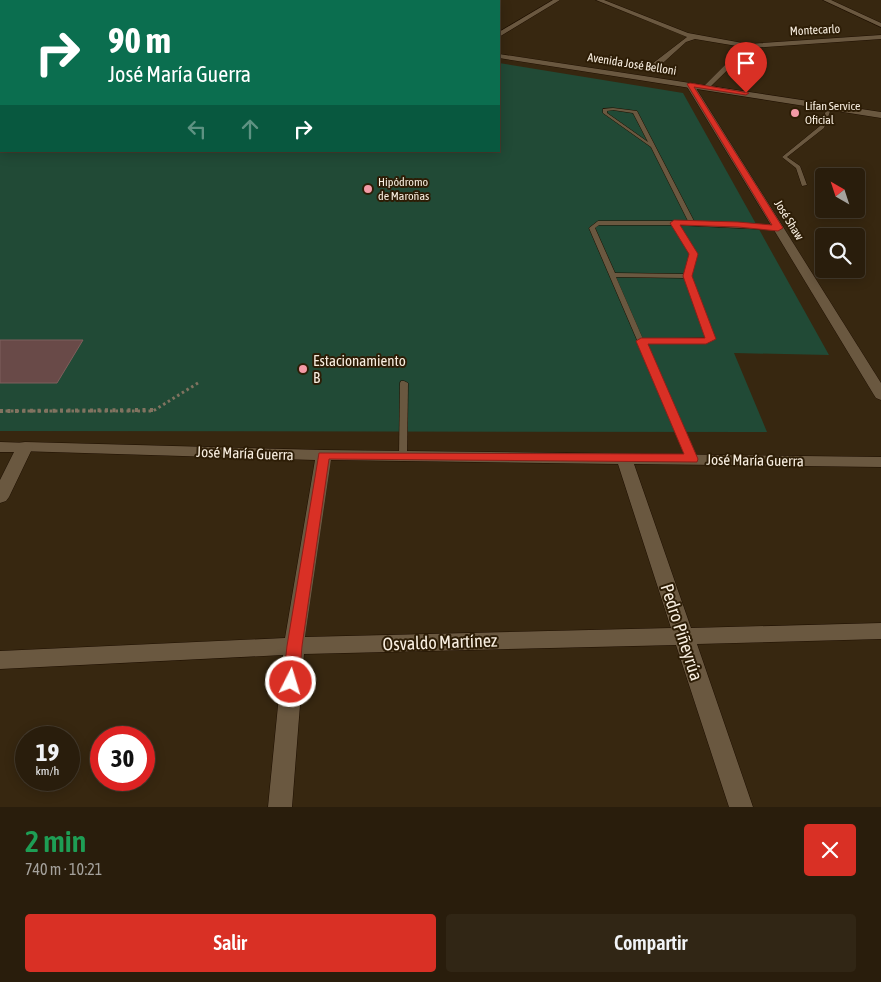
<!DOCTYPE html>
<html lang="es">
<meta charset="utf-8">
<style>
:root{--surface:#291d0c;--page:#312615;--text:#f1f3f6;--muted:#a5a29d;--line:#453b2d;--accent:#d93025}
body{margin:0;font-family:"Asap Condensed",sans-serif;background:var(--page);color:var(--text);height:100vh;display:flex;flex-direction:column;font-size:19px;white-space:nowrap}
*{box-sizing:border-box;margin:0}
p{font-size:16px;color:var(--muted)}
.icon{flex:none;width:28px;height:28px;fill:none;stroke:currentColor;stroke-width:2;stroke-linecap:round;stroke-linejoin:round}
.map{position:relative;height:807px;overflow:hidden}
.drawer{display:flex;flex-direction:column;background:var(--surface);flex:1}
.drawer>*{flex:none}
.hud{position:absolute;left:0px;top:0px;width:500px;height:152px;box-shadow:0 2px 12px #0003,0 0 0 1px var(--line);background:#0b6e4f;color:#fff;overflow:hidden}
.needle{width:32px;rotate:321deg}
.buttons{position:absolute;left:815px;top:168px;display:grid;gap:10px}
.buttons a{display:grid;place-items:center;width:50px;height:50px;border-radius:5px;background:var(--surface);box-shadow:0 2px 12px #0003,0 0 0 1px var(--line);font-size:25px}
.speed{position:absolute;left:15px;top:726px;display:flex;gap:10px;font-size:25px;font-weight:700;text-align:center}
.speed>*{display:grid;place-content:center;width:65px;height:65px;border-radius:50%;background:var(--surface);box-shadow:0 2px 12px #0003,0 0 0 1px var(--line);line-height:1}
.speed small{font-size:12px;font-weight:400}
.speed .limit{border:8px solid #d22;background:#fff;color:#111}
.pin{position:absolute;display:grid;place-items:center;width:42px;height:42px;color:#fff;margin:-51px -21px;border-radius:50% 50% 50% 0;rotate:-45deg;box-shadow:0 0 5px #0007}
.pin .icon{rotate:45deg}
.me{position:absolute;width:55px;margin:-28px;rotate:5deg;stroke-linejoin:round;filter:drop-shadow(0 0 4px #0008)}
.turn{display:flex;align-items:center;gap:18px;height:105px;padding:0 25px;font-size:22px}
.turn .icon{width:65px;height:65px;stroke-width:2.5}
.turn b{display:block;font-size:35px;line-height:42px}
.lanes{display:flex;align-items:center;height:48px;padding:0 25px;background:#0003;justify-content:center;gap:25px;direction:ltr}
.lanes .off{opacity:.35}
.round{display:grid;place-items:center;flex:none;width:52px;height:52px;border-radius:5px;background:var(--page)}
.headline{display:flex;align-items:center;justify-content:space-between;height:85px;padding:0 25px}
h1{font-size:30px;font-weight:600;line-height:38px;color:#1e9e55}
.button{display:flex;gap:10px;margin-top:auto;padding:10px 25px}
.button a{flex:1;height:58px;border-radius:5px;background:var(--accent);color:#fff;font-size:20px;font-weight:600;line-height:58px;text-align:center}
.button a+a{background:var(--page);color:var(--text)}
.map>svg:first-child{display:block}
.green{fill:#214a36}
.building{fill:#694a48;stroke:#7f5e5c}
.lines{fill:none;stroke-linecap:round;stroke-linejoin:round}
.lane-casing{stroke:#1e0f00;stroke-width:1}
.street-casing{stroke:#1e0f00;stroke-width:1}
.secondary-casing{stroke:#1e0f00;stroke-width:1}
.path-far1{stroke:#817360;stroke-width:3;stroke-dasharray:2.5 3;stroke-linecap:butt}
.path{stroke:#817360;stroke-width:4;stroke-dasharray:3 4.5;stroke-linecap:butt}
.lane{fill:#6a5840;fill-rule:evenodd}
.street{fill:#6a5840;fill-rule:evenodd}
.secondary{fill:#6a5840;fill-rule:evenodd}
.route{fill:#d93025;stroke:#8d1f18}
.poi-dot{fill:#f49aa6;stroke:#2d1d06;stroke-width:2}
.labels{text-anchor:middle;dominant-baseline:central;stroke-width:4;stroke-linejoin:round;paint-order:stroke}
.far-street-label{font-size:12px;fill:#f8eee0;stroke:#2d1d06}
.far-poi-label{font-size:12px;fill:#f8eee0;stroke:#2d1d06;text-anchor:start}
.poi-label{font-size:15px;fill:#f8eee0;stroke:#2d1d06;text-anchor:start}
.street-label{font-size:15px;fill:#f8eee0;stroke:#2d1d06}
.near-street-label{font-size:18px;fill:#f8eee0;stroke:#2d1d06}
</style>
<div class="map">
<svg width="881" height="807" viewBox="0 0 881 807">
<rect width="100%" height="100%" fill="#372710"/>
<path class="green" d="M0,0L118,1H1V151H499V63L683,93L829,355L734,353L767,432L0,431Z"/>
<path class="building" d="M0,340H83L57,383H0Z"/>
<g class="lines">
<g class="lane-casing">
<g id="lane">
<path d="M830,105L832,106L824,128L787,157L800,166L807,185L802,186L796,168L782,157L820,126L828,106Z"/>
<path d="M613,108L637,111L694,221L778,226L781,228L778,230L678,225L696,254L690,276L714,339L706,343H645L696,459L692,462L688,459L589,228L598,221H688L651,147L603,113V109ZM613,110L633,113L648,142L607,113V111ZM599,225H672L690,254L684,274L615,273L595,228ZM616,277L685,278L707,338L643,339Z"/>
<path d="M401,381H404L408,383L407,456L403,459L399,456L400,383Z"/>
</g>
</g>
<g class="street-casing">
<g id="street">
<path d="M336,0H342L343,1H337Z"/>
<path d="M553,0H560L499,37V32Z"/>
<path d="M596,0H604L688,33L748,44L881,35V39L750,48L708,89L704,87L705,85L743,47L695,39L686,42L654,71H648V67L687,37Z"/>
<path d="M823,0H831L881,23V27Z"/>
<path d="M687,83L694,85L881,383V400L876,398L874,395L686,85Z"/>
<path d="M25,442L324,450L881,457V467L634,464L691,628L881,623V639L697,644L753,807H729L676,645L304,654L292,807H268L283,655L0,669V651L285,638L315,460L19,451L17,447L19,443ZM331,460L618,464L671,628L305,637Z"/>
</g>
</g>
<g class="secondary-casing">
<g id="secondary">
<path d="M143,0H156L157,1H144Z"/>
<path d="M499,54L881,112V118L499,58Z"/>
<path d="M0,442L31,443L33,447L9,497L6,501L0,503V480L14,452H0Z"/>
</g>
</g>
<path class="path-far1" d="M0,411H153L198,383"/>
<path class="path" d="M0,411L154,410"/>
<use href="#lane" class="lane"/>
<use href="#street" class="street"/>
<use href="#secondary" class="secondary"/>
</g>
<path class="route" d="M690,83L749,93L746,95L694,87L783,228L778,231L738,227L680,225L698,254L692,276L716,339L706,344H648L698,459L697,462L329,459L302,646L299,682L297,687L291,689L286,687L283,682L287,646L319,453L684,454L636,341L641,338H705L683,276L689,254L670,223L674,220L738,222L772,225L687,84Z"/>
<g class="poi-dot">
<circle cx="795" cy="113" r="5"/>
<circle cx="368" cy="189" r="5"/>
<circle cx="303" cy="369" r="5"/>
</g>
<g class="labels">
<g class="far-street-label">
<text transform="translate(815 30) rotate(-3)">Montecarlo</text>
<text transform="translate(632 64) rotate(9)">Avenida José Belloni</text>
<text transform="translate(789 220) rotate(58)">José Shaw</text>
</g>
<g class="far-poi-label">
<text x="805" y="106">Lifan Service<tspan x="805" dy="14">Oficial</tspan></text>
<text x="378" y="182">Hipódromo<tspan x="378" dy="14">de Maroñas</tspan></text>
</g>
<g class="poi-label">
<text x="313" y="360">Estacionamiento<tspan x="313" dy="17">B</tspan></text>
</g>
<g class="street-label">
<text transform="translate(245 453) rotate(2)">José María Guerra</text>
<text transform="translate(755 460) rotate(1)">José María Guerra</text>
</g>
<g class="near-street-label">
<text transform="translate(682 632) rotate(72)">Pedro Piñeyrúa</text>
<text transform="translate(440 642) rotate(-2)">Osvaldo Martínez</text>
</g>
</g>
</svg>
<div class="buttons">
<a><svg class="needle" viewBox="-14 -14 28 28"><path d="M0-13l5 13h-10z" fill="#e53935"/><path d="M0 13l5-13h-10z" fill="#a5a29d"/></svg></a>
<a><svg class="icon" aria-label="search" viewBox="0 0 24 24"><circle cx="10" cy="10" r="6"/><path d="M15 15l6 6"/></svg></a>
</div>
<div class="speed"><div>19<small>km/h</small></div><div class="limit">30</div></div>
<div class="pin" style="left:746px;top:93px;background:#d93025"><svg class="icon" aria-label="arrive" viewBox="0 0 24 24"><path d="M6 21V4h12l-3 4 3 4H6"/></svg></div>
<svg class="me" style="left:291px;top:682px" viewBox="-20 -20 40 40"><circle r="17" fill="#d93025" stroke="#fff" stroke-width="3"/><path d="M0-11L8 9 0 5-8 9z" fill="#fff"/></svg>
<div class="hud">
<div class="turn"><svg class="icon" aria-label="right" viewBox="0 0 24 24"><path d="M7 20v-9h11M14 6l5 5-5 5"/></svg><div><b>90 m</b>José María Guerra</div></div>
<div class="lanes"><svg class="icon off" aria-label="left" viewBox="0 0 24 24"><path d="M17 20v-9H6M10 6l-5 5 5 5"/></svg><svg class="icon off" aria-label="ahead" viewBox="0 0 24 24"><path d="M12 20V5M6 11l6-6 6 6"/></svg><svg class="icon" aria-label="right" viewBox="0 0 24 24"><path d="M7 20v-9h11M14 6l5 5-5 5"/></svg></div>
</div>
</div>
<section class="drawer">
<div class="headline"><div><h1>2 min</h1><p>740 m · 10:21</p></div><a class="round" style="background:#d93025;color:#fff"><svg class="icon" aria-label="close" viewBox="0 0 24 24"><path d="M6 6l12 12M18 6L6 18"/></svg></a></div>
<div class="button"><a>Salir</a><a>Compartir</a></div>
</section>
